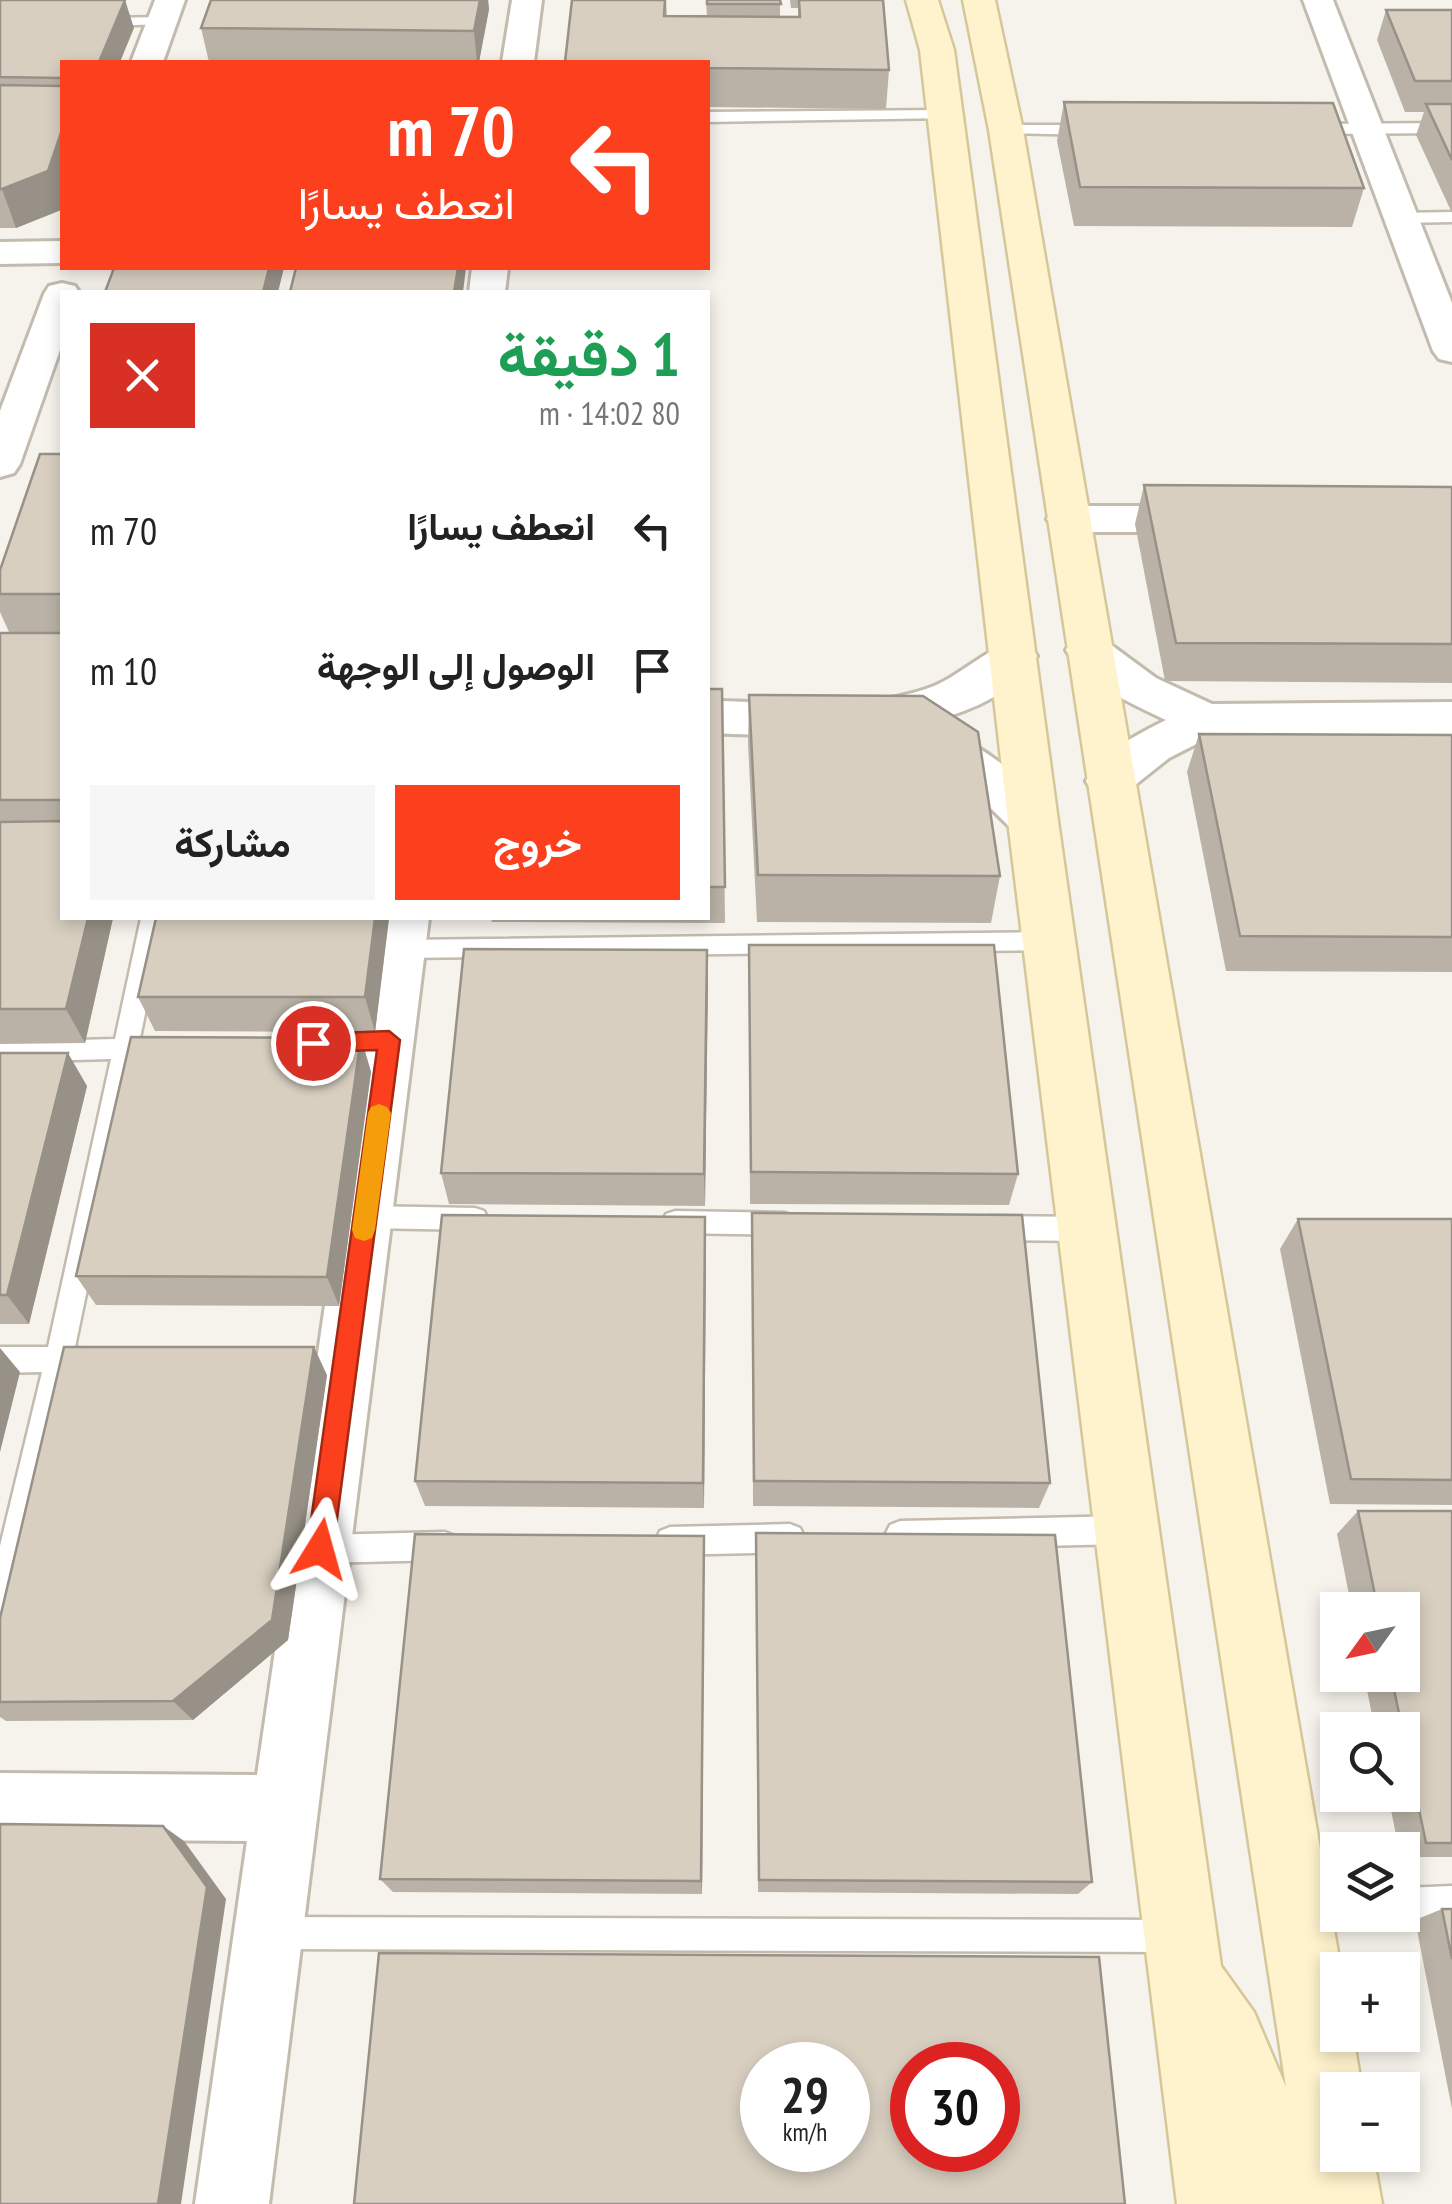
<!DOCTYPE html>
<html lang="ar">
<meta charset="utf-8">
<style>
:root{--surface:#fff;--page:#f6f6f6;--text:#222;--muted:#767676;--accent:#fc3f1d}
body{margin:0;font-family:"PT Sans Narrow",Vazirmatn,sans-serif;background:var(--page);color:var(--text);direction:rtl;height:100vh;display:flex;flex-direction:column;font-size:38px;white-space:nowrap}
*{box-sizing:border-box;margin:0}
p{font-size:32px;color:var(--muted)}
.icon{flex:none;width:55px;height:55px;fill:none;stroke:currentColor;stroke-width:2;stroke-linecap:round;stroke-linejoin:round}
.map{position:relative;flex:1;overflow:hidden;direction:ltr}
.sheet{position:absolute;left:60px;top:290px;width:650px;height:630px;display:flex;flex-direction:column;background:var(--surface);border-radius:0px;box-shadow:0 5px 15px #0003;direction:rtl}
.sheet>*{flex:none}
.hud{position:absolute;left:60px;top:60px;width:650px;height:210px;border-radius:0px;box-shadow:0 5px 15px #0003;direction:rtl;background:#fc3f1d;color:#fff;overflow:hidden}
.needle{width:65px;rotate:237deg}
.buttons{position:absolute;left:1320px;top:1592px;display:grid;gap:20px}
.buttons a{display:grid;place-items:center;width:100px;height:100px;border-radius:0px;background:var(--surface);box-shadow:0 5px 15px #0003;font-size:50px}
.speed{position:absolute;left:740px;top:2042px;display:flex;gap:20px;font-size:50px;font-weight:700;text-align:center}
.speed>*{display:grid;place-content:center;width:130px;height:130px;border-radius:50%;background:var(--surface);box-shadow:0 5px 15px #0003;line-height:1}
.speed small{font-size:25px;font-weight:400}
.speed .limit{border:15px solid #d22;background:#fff;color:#111}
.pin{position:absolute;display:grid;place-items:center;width:85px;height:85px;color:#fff;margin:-42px;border:5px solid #fff;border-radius:50%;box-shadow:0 2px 10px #0007}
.me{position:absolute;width:110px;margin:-55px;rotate:8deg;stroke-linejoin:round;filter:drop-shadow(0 0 8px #0008)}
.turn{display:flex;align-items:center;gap:35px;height:210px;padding:0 30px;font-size:45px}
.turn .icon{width:130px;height:130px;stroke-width:2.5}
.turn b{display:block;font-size:70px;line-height:85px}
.round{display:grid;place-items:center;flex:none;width:105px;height:105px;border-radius:0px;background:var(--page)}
.summary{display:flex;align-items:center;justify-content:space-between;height:170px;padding:0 30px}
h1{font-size:60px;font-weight:700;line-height:75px;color:#1e9e55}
.primary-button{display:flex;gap:20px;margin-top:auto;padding:20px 30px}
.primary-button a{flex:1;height:115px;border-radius:0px;background:var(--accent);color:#fff;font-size:40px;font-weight:700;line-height:115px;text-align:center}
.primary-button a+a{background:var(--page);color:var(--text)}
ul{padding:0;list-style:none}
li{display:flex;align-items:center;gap:30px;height:140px;padding:0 30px}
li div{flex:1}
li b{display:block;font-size:38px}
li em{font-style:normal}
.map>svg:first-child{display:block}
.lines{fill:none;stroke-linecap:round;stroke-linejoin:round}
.service-casing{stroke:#c2bbae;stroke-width:5}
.minor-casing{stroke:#c2bbae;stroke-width:6}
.secondary-casing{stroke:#d6c79b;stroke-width:5}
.service{fill:#fff;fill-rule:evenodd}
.minor{fill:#fff;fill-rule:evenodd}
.secondary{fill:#fff3cd;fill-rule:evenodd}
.wall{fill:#bab2a6}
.shaded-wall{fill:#979187}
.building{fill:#d8cfc1;stroke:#979187;stroke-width:2.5;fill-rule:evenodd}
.route{fill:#fc3f1d;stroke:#a42913;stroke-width:2.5}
.slow{fill:#f59e0b}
</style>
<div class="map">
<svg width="1452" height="2204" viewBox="0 0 1452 2204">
<rect width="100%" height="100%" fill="#f6f3ec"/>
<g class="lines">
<g class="service-casing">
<g id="service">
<path d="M163,17L168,18V24L100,26L93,22L100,18Z"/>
<path d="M945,110L951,112V118L708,122V112Z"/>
<path d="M1452,123V133L1312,134L1304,129L1312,124Z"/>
<path d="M1006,125H1092L1100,130L1092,135L1000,133V127Z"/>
<path d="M1452,212V222L1401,223L1393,218L1401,213Z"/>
<path d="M141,918H165L140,1038L149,1041L152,1048L149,1055L135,1058L75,1347L85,1350L89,1359L85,1368L70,1372L15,1608L11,1619L0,1623V1546L42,1372L0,1373V1347H48L111,1059L0,1062V1042L115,1039Z"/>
<path d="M1049,932L1057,934L1061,941L1057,948L1049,950L401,958L393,956L389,949L393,942L401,940Z"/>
<path d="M365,1206L475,1208L484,1211L488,1219L484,1227L475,1230L365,1228L356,1225L352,1217L356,1209Z"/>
<path d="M675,1211L785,1213L794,1216L798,1224L794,1232L785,1235L675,1233L666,1230L662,1222L666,1214Z"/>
<path d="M990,1216L1087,1217L1096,1221L1100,1229L1096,1237L1087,1241L990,1240L981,1236L977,1228L981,1220Z"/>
<path d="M1125,1516L1135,1520L1140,1530L1135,1540L1125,1544L900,1549L890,1545L885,1535L890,1525L900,1521Z"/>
<path d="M790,1524L800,1528L805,1538L800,1548L790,1552L670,1555L660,1551L655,1541L660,1531L670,1527Z"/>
<path d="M445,1532L455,1536L460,1546L455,1556L445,1560L320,1563L310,1559L305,1549L310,1539L320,1535Z"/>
<path d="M1452,1886V1918L1402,1920L1390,1916L1402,1915V1888Z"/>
<path d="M1338,1892V1915H1351L1350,1920C1331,1927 1303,1929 1284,1922L1280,1910L1284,1898L1296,1894Z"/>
<path d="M268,1917L1178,1920L1190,1924L1194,1936L1190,1948L1178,1952L268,1949L256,1945L252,1933L256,1921Z"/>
</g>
</g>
<g class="minor-casing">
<g id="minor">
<path d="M155,0H185L163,62H131Z"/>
<path d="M512,0H542L534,62H502Z"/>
<path d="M1303,0H1333L1452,303V362L1439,359L1433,351Z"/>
<path d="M62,241V263L0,264V242Z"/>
<path d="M472,268H508L505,292H469Z"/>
<path d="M62,283L75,286L79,292H62V344L20,464L14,473L0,477V411L44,294L49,286Z"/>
<path d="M1067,506H1206L1220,510L1226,519L1220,528L1206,532H1067L1053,528L1047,519L1053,510Z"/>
<path d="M1088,635L1103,639L1156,678L1212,704L1452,702V734L1212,736L1169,758L1125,793L1109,798L1093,793L1086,781C1102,752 1138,734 1166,720C1132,704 1086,684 1066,650L1073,639Z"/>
<path d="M1015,641L1030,645L1037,656C984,745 797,737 708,733V701C779,701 857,712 926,689C959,678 983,650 1015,641Z"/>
<path d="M926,723C968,735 1035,782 1056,821L1050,833L1033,839L1016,833L972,790L910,751L903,739L910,727Z"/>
<path d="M381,918H429L269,2204H195L247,1841L0,1839V1773L257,1775Z"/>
</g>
</g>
<g class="secondary-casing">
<path id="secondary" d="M906,0H938L954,50L1058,821L1221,1966L1254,2012L1286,2087L989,130L963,0H995L1023,130L1341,1970H1338V2035H1353L1362,2090H1338V2155H1373L1382,2204H1177L1008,821L920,50Z"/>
</g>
<use href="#service" class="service"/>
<use href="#minor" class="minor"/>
<use href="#secondary" class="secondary"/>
</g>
<g class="wall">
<path d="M0,0L134,28L62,62V206L61,210L16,228H0Z"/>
<path d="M211,0H488L489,9L479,62H209L201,28Z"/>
<path d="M572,0H666L667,16L707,17L706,0H780V17H798V8H791L790,0H883L889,70L886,109L708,107V62Z"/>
<path d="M1386,10H1452V213L1416,135L1424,112H1405L1377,40Z"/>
<path d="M1064,102L1364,188L1352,227L1074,226L1057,141Z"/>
<path d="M62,454V633L9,632L0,612V570Z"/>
<path d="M1144,485L1452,487V683L1165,681L1135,524Z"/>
<path d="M0,633H62V918H113L85,1043L0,1044Z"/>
<path d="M708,689H722L725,923L492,922L491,918H708Z"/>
<path d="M749,695L1000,876L991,923L757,922L748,744Z"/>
<path d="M1199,734L1452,735V972L1226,971L1187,772Z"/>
<path d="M389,918L375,1032L155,1031L138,997Z"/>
<path d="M749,945L1018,1174L1009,1205L750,1204Z"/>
<path d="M707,950L705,1206L449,1204L441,1173Z"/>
<path d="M361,1038L371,1072L339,1306L96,1305L76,1276Z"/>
<path d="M0,1053L87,1086L29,1324H0Z"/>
<path d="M752,1213L1050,1483L1039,1508L753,1506Z"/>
<path d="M705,1217L704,1508L425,1506L415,1481Z"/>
<path d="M1298,1219H1452V1505L1330,1504L1280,1249Z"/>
<path d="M327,1375L288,1640L193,1720L6,1721L0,1717V1618Z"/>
<path d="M1358,1511H1452V1857H1402V1850H1399L1388,1795H1402V1730H1375L1364,1675H1402V1610H1352L1337,1534Z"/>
<path d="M756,1533L1092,1882L1078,1894L758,1892Z"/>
<path d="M704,1559L702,1894L393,1892L380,1879Z"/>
<path d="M1442,1909H1452V2109L1415,1920Z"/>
</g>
<g class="shaded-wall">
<path d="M125,0L134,28L120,62H99Z"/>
<path d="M480,0H488L489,9L479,62H477L474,31Z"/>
<path d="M62,130V206L61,210L16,228L2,189Z"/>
<path d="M269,268H284L278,292H263Z"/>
<path d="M458,268H466L463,292H454Z"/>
<path d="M88,918H113L85,1043L66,1009Z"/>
<path d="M375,918H389L375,1032L365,997Z"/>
<path d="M707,950L708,985L705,1206L704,1174Z"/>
<path d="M361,1038L371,1072L339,1306L327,1277Z"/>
<path d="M68,1053L87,1086L29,1324L7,1295Z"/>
<path d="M705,1217L706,1247L704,1508L703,1483Z"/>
<path d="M314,1347L327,1375L288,1640L193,1720L173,1701Z"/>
<path d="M0,1348L20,1372L0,1452Z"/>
<path d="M704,1536V1559L702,1894L701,1881Z"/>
<path d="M163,1826L184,1841L226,1899L181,2204H158Z"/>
</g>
<g class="building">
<path d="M0,0H125L99,62H62V78L0,77Z"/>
<path d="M211,0H480L474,31L201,28Z"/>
<path d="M572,0H665L664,16L800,17L799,0H883L889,70L708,68V62H565Z"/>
<path d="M707,0H780L781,4H707Z"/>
<path d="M1386,10H1452V81H1415Z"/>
<path d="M0,85L62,86V130L48,171L2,189H0Z"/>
<path d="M1064,102L1333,103L1364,188L1080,187Z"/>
<path d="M1426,104H1452V160Z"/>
<path d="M114,268H269L263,292H105Z"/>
<path d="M296,268H458L454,292H290Z"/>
<path d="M40,454H62V594H0V570Z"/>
<path d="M1144,485L1452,487V644L1176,643Z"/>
<rect x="0" y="633" width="62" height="167"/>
<path d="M708,689H722L725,887H708Z"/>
<path d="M749,695L923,696L978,732L1000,876L758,875Z"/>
<path d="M1199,734L1452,735V937L1240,936Z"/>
<path d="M62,821V918H88L66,1009H0V822Z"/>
<path d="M156,918H375L365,997H138Z"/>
<path d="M749,945H994L1018,1174L751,1172Z"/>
<path d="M464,949L707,950L704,1174L441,1173Z"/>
<path d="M131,1037L361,1038L327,1277L76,1276Z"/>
<path d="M0,1053H68L7,1295H0Z"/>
<path d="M752,1213L1022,1215L1050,1483L754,1481Z"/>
<path d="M442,1215L705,1217L703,1483L415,1481Z"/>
<path d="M1298,1219H1452V1480L1351,1479Z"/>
<path d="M64,1347H314L272,1620L173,1701L0,1702V1618Z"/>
<path d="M1358,1511H1452V1843H1426L1391,1675H1402V1610H1378Z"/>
<path d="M756,1533L1055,1535L1092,1882L759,1880Z"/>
<path d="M415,1534L704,1536L701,1881L380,1879Z"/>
<path d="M0,1824L163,1826L207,1887L158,2204H0Z"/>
<path d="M1442,1909H1452V1959Z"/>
<path d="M379,1953L1099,1957L1125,2204H354ZM762,2065H848V2150H762ZM912,2065H998V2150H912Z"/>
</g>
<path class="route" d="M389,1031L400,1040L333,1549L329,1558L320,1562L311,1558L307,1549L377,1050L313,1052L302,1043L313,1034Z"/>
<path class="slow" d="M379,1104L387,1107L391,1113L375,1230L372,1238L364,1241L355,1238L352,1230L368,1113L371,1107Z"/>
</svg>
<div class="buttons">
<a><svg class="needle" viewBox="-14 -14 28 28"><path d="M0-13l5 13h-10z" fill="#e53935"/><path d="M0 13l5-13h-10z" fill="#767676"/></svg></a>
<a><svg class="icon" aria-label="search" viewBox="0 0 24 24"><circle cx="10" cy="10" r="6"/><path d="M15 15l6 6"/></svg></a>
<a><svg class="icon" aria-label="layers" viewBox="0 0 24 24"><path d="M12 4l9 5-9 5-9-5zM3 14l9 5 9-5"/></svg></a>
<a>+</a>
<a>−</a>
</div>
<div class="speed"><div>29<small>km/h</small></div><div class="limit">30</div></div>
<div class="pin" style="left:313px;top:1043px;background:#d93025"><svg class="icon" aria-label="arrive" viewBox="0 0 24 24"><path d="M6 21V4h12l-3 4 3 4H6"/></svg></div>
<svg class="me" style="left:320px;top:1549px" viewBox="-20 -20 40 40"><path d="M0-17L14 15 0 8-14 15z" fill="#fc3f1d" stroke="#fff" stroke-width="4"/></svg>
<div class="hud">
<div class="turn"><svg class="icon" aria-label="left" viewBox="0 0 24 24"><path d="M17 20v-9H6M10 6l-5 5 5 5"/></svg><div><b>70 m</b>انعطف يسارًا</div></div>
</div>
<section class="sheet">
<div class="summary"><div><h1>1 دقيقة</h1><p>80 m · 14:02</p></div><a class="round" style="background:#d93025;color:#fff"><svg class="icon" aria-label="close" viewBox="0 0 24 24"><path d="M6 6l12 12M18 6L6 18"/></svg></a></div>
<ul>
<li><svg class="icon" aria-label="left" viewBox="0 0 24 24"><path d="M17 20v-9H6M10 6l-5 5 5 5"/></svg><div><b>انعطف يسارًا</b></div><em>70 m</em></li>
<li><svg class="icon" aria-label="arrive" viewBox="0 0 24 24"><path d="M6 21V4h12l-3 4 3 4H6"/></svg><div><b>الوصول إلى الوجهة</b></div><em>10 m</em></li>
</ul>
<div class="primary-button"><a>خروج</a><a>مشاركة</a></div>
</section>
</div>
